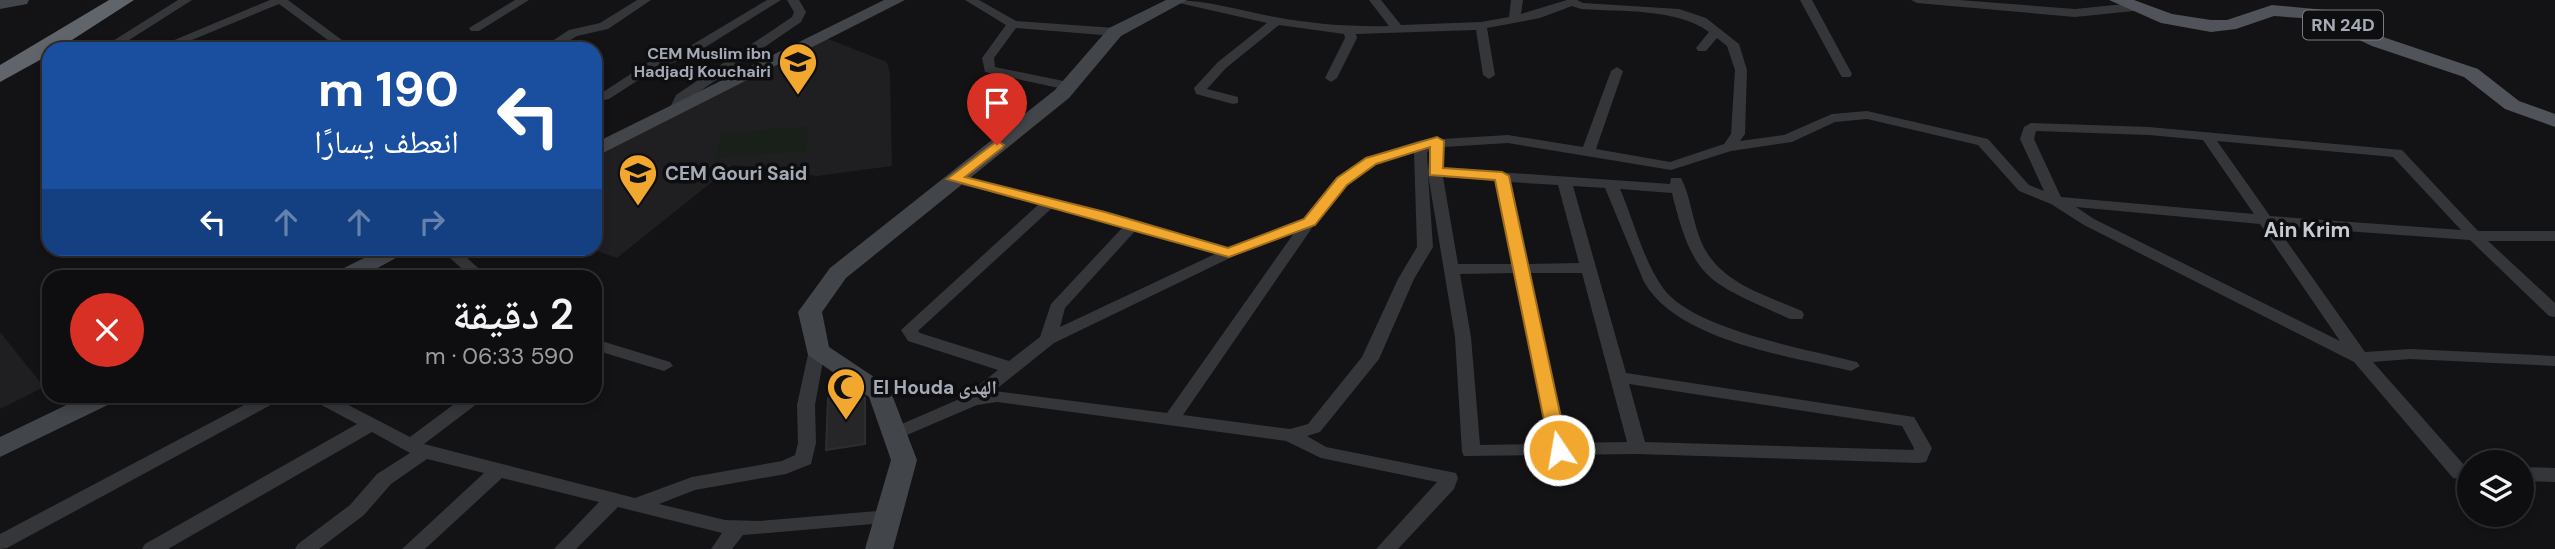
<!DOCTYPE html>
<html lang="ar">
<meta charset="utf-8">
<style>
:root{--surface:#0e0e10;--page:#171719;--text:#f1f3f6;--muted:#9b9c9f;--line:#2e2e30}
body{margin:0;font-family:"DM Sans","Noto Naskh Arabic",sans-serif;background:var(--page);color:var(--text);direction:rtl;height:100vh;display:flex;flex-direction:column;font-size:26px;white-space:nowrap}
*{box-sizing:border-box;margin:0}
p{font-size:23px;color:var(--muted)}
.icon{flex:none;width:38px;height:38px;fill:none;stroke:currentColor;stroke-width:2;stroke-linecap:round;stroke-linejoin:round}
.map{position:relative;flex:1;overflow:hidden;direction:ltr}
.drawer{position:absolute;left:42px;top:270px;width:560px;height:133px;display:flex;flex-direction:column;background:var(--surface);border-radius:21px;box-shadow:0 4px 10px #0003,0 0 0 2px var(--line);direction:rtl}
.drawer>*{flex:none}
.hud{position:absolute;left:42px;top:42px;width:560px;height:214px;border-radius:21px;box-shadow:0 4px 10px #0003,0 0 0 2px var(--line);direction:rtl;background:#1a4fa0;color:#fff;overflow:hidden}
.fabs{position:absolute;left:2457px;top:450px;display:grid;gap:14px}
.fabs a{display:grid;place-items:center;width:77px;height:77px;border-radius:50%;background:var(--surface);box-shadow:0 4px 10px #0003,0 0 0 2px var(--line);font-size:35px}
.pin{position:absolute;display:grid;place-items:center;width:60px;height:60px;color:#fff;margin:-72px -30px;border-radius:50% 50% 50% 0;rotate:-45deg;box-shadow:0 0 7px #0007}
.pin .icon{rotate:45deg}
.me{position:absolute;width:77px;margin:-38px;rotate:348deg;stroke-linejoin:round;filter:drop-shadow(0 0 5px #0008)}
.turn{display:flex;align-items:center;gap:24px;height:147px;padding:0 28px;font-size:32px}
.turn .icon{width:91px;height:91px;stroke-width:2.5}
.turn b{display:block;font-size:49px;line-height:60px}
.lanes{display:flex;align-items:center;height:66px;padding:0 28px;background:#0003;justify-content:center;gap:35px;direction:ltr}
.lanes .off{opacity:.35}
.round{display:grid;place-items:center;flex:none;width:74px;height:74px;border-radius:37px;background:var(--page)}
.overview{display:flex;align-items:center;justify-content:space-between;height:119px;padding:0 28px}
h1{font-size:42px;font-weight:600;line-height:52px}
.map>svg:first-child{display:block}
.built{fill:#1f1f22}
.green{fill:#19201a}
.building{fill:#262629;stroke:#2d2d31;stroke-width:2}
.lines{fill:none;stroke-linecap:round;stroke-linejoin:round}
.street{fill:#34363a;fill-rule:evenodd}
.secondary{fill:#42454a;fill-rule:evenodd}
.primary{fill:#505359;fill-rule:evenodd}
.highway{fill:#60646b;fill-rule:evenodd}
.route{fill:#f2a72e;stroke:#9d6d1e;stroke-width:2}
.labels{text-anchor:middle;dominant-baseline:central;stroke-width:7;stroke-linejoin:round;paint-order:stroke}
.far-poi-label{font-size:16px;font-weight:bold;fill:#a5abb6;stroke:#0e0e10;text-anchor:end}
.shield{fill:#0e0e10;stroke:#787c84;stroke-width:2}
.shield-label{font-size:18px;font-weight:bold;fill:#a5abb6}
.poi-label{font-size:19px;font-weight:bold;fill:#a5abb6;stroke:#0e0e10;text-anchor:start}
.neighbourhood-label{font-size:21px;font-weight:bold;fill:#c6cad2;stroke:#0e0e10}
</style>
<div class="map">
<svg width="2555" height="549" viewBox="0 0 2555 549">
<rect width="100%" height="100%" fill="#131315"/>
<g class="built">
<path d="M823,37L887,62L890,74L892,166L817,176L733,165L617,258L591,249L595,248V151Z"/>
<path d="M0,332L44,387L0,409Z"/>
</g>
<path class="green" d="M809,126L806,151L715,158L721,134Z"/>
<path class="building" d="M860,394L865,398V444L826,450L828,398Z"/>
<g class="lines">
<g class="street">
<path d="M178,0H192L115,49H100Z"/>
<path d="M270,0H288L354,49H340L279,4L170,49H153Z"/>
<path d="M515,0H529L479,31H471L469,28Z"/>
<path d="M637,0H651L608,29L577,36L555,49H540L569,30L600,23Z"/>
<path d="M767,0H781L688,58L657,68L609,99L604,100L597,96L649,62L680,52Z"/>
<path d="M787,0H799L806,12L801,22L687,100L681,113H671L669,110L676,95L792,17L794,12Z"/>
<path d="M965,0H979L1016,21L1115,28L1121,32L1115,36L1016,28L994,58L995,67L1073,83V89L1068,90L985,72L982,58L1006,25Z"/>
<path d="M1173,0C1208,0 1241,11 1275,17C1313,24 1351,27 1389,26L1369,0H1381L1401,25L1481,22L1509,17L1511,0H1523L1521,14L1567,0H1577L1583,3L1679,9L1706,18L1739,44L1747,70L1745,134L1740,141L1784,135L1832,114L1867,111L1988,139L2029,185L2044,191L2020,139L2024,127L2031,123L2149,127L2402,150L2478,231H2555V241H2488L2555,303V317L2549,316L2470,240L2276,226L2365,352L2410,349L2555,356V366L2410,359L2373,362L2465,466H2469V480L2453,478L2354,362L2084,225L2051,204L2019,191L1978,145L1867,119L1835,122L1792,142L1731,151L1671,170L1508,143L1444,147L1442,168L1670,184L1671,178H1681C1690,195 1692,217 1699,236C1715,282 1761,293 1802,311L1804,315L1802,319H1790C1710,282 1694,284 1672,193L1620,189C1634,221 1643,260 1663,288C1693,330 1808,349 1857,362L1860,366L1851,371C1789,356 1678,341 1644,282L1605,188L1573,186L1626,373L1914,417L1932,448L1926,462L1919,463L1638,454L1464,456L1462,452L1455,337L1428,174L1433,247L1414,279L1379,359L1320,432L1307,436L1326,447L1456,473L1458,478L1454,489L1398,549H1376L1437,482L1321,458L1286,441L997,402L977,405L900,438H888L885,434L888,430L964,397L998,370L908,341L901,330L1039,204L949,182L947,179L949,176L954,175L1105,212L1228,248L1305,219L1337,178L1366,158L1418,141L1437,137L1442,139L1508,135L1583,147L1611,71L1617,67L1623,71L1596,149L1670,162L1724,144L1731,134L1735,70L1727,46L1717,38L1706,51H1698L1696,48L1709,32C1677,8 1621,12 1581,9L1572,6L1540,18L1487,28L1495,75L1489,79L1483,75L1476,30L1356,34L1357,38L1337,78L1331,82L1325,78L1345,38L1344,34L1279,25L1226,68L1207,89L1238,97V103L1233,104L1196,94L1194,88L1218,62L1267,23L1179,3ZM2036,131L2149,135L2203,140L2254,214L2061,197L2034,139ZM2217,141L2393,157L2461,230L2270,216ZM1430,148L1428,170L1427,153ZM1414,152L1417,247L1398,279L1362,357L1308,424L1290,429L1183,415L1314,225L1347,184L1376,164ZM1443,177L1496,181L1512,264H1458ZM1510,182L1558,185L1579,263L1528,264ZM2076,207L2260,224L2340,341L2094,219ZM1052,208L1123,227L1051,304L1040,337L1009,361L920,333L918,331ZM1136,230L1215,254L1060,327L1065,308ZM1294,233L1167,413L994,391L1054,343L1234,256ZM1514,273L1549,444L1480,445L1471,337L1460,274ZM1530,273H1582L1627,442L1567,443ZM1629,384L1902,426L1914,448L1913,450L1645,442Z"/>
<path d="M1800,0H1812L1852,74L1850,77H1842L1840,74Z"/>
<path d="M1911,0H1959L2075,9L2134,3L2140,7L2134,11L2075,17L1917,3Z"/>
<path d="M439,248H456L487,276H470Z"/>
<path d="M595,339L670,362L673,366L664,371L595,350Z"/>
<path d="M817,345L825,350L815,405L816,443L811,464L786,474L695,490L659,504L725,520L760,521L889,510L896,512L899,517L896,522L743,535L732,549H711L722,533L618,507L576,549H554L599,502L502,478L425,549H402L484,473L427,459L391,484L364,515L319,549H295L298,544L350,505L377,474L410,453L372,432L168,549H142L145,544L357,424L312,400L310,396H331L410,437L465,396H484L482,400L424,444L635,498L692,477L782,461L795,455L798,443L797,405L809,350Z"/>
<path d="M261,396H283L280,400L7,548L0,549V534Z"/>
<path d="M2522,467L2555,468V482L2522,481Z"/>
</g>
<g class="secondary">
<path d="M0,0H29L27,4L0,9Z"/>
<path d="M884,0H905L595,157V143Z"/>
<path d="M1166,0H1187L1121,36L1069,98L846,278L822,312L829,347L889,387L917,460L893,549H865L891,460L869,397L808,355L798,312L830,268L1055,90L1109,28Z"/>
<path d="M384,248H414L363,276H335L338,271Z"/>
<path d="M85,396H118L114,402L0,457V437Z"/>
</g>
<path class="primary" d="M2109,0H2134L2172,14L2211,20H2227L2272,5L2325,10L2386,38L2478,69L2519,101L2555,114V127L2505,109L2464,77L2372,46L2315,19L2274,16L2236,29L2211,32L2161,23Z"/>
<path class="highway" d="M109,0H134L58,49H49V55L0,82V65Z"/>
</g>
<path class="route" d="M1437,137L1444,141L1443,168L1502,172L1509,176L1568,450L1565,454L1559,456L1550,450L1495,180L1430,175V147L1376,164L1347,185L1315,225L1229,257L947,179L997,141L1004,145L1002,148L965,177L1105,212L1228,248L1304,219L1337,178L1366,158Z"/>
<defs>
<g id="school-pin" transform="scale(2.0125)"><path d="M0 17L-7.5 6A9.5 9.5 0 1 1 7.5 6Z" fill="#f2a72e" stroke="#0e0e10"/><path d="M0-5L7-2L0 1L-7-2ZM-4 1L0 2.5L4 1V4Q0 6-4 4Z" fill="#111"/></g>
<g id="mosque-pin" transform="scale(2.0125)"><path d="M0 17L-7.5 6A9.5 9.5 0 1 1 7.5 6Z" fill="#f2a72e" stroke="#0e0e10"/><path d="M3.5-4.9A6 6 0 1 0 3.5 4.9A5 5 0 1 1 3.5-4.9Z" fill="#111"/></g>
</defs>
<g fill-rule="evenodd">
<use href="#school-pin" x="798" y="62"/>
<use href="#school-pin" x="638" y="173"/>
<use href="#mosque-pin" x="846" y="387"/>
</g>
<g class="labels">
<g class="far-poi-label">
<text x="771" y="53">CEM Muslim ibn<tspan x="771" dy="18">Hadjadj Kouchairi</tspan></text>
</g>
<rect class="shield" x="2303" y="10.5" width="80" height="29" rx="5"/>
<g class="shield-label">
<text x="2343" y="25">RN 24D</text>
</g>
<g class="poi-label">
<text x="665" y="173">CEM Gouri Said</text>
<text x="873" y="387">El Houda الهدى</text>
</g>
<g class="neighbourhood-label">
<text x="2307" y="230">Ain Krim</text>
</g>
</g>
</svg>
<div class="fabs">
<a><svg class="icon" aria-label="layers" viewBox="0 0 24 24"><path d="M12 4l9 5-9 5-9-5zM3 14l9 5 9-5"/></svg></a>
</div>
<div class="pin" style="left:997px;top:145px;background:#d93025"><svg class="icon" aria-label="arrive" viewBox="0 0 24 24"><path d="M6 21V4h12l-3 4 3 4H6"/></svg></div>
<svg class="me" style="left:1559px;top:450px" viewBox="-20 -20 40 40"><circle r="17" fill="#f2a72e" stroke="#fff" stroke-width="3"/><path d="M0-11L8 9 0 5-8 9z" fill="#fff"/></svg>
<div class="hud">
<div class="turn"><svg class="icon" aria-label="left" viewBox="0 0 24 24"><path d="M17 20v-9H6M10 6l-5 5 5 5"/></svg><div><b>190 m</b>انعطف يسارًا</div></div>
<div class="lanes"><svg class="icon" aria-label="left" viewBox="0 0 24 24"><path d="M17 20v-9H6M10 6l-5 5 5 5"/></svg><svg class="icon off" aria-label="ahead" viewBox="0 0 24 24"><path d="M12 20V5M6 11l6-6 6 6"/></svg><svg class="icon off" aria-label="ahead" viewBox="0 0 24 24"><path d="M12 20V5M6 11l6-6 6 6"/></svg><svg class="icon off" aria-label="right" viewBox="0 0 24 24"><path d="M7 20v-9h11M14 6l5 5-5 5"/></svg></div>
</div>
<section class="drawer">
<div class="overview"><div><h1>2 دقيقة</h1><p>590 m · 06:33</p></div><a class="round" style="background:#d93025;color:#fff"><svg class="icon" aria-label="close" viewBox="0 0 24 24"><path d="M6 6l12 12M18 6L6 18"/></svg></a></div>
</section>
</div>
